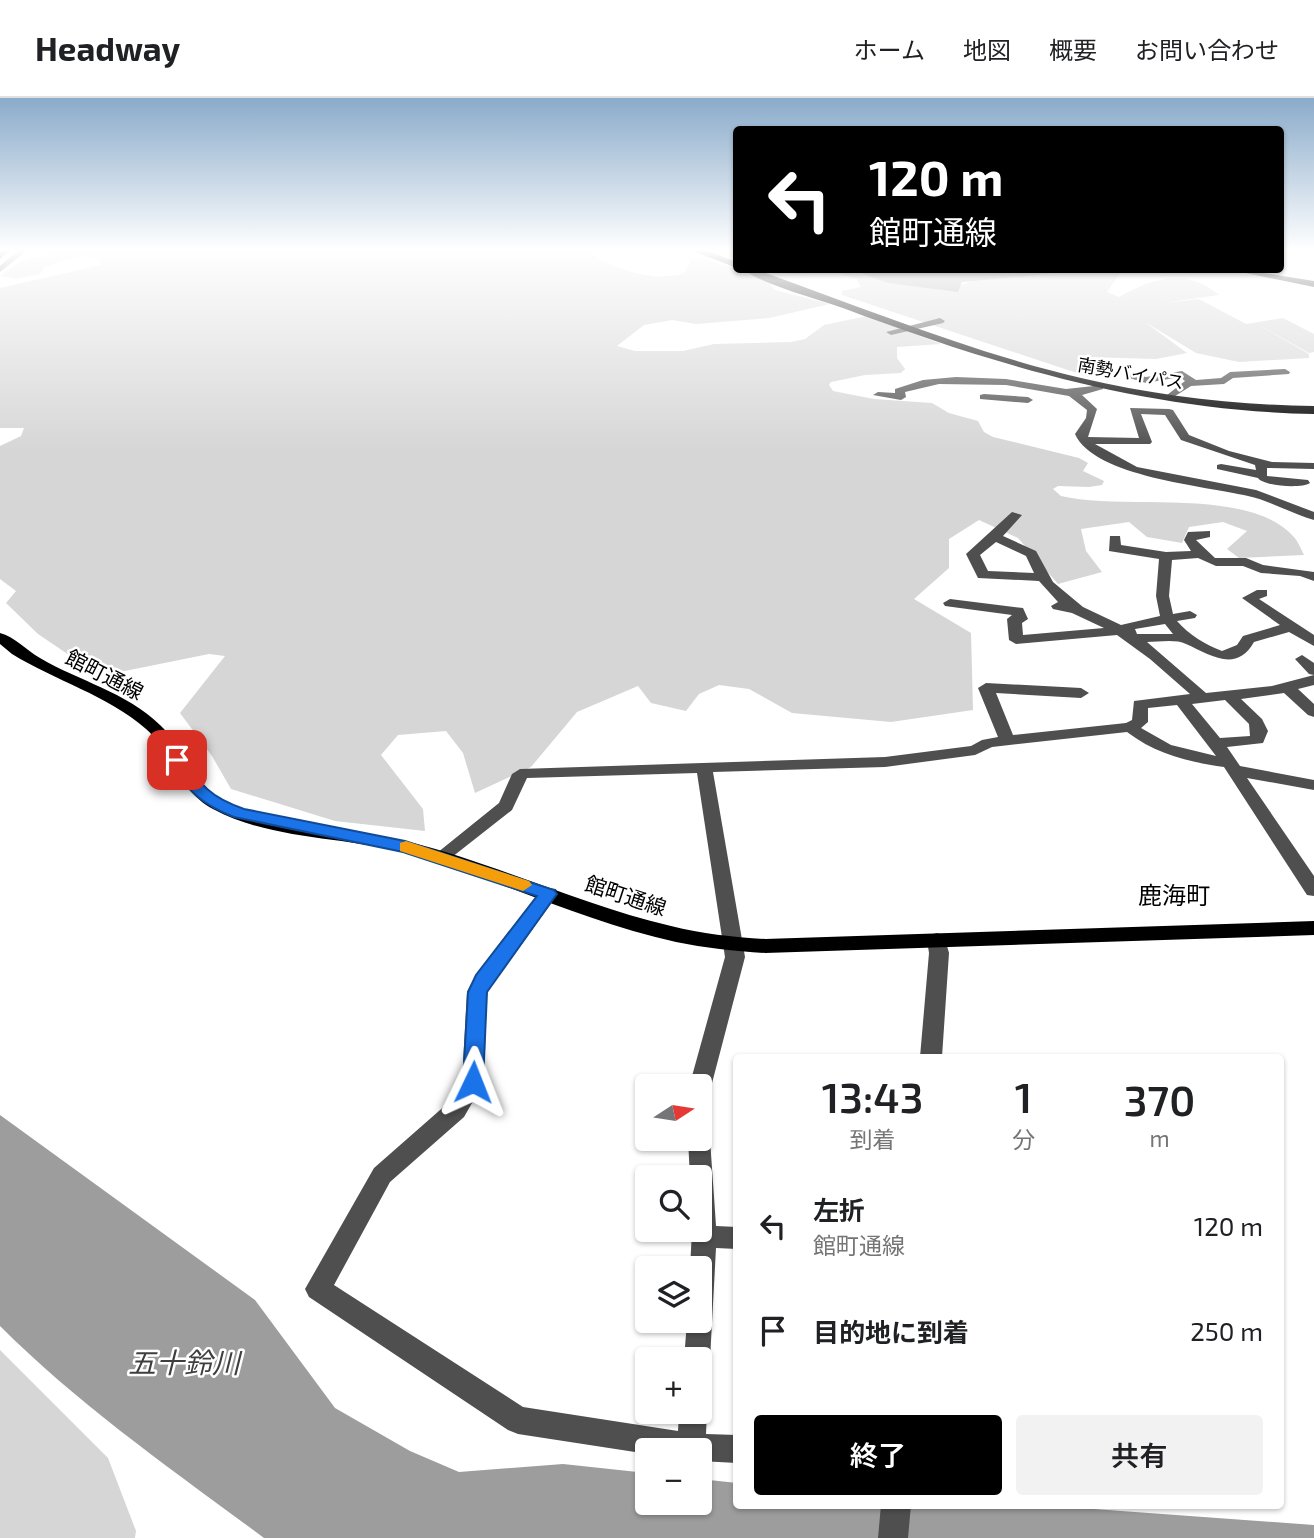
<!DOCTYPE html>
<html lang="ja">
<meta charset="utf-8">
<style>
:root{--surface:#fff;--page:#f2f2f2;--text:#202124;--muted:#757577;--line:#e0e0e0;--accent:#000}
body{margin:0;font-family:"Exo 2","Noto Sans JP",sans-serif;background:var(--page);color:var(--text);height:100vh;display:flex;flex-direction:column;font-size:26px;white-space:nowrap}
*{box-sizing:border-box;margin:0}
p{font-size:23px;color:var(--muted)}
.icon{flex:none;width:38px;height:38px;fill:none;stroke:currentColor;stroke-width:2;stroke-linecap:round;stroke-linejoin:round}
.map{position:relative;flex:1;overflow:hidden}
.sheet{position:absolute;left:733px;top:956px;width:551px;height:455px;display:flex;flex-direction:column;background:var(--surface);border-radius:7px;box-shadow:0 2px 5px #0004}
.sheet>*{flex:none}
.top-card{position:absolute;left:733px;top:28px;width:551px;height:147px;border-radius:7px;box-shadow:0 2px 5px #0004;background:#000;color:#fff;overflow:hidden}
.needle{width:46px;rotate:78deg}
.controls{position:absolute;left:635px;top:976px;display:grid;gap:14px}
.controls a{display:grid;place-items:center;width:77px;height:77px;border-radius:7px;background:var(--surface);box-shadow:0 2px 5px #0004;font-size:35px}
.pin{position:absolute;display:grid;place-items:center;width:60px;height:60px;color:#fff;margin:-30px;border-radius:14px;box-shadow:0 4px 10px #0006}
.me{position:absolute;width:77px;margin:-38px;rotate:2deg;stroke-linejoin:round;filter:drop-shadow(0 0 5px #0008)}
.turn{display:flex;align-items:center;gap:24px;height:147px;padding:0 21px;font-size:32px}
.turn .icon{width:91px;height:91px;stroke-width:2.5}
.turn b{display:block;font-size:49px;line-height:60px}
.eta{display:flex;justify-content:space-evenly;align-items:center;height:119px;text-align:center}
.eta b{font-size:42px;font-weight:600;line-height:49px}
.button{display:flex;gap:14px;margin-top:auto;padding:14px 21px}
.button a{flex:1;height:80px;border-radius:7px;background:var(--accent);color:#fff;font-size:28px;font-weight:600;line-height:80px;text-align:center}
.button a+a{background:var(--page);color:var(--text)}
ul{padding:0;list-style:none}
li{display:flex;align-items:center;gap:21px;height:105px;padding:0 21px}
li div{flex:1}
li b{display:block;font-size:26px}
li em{font-style:normal}
header{display:flex;align-items:center;gap:42px;box-sizing:border-box;height:98px;padding:0 35px;background:var(--surface);border-bottom:2px solid var(--line)}
header strong{font-size:33px}
nav{display:flex;gap:38px;margin-inline-start:auto;font-size:24px}
.map>svg:first-child{display:block}
.green{fill:#d6d6d6}
.water{fill:#9d9d9d}
.lines{fill:none;stroke-linecap:round;stroke-linejoin:round}
.minor{fill:#4f4f4f;fill-rule:evenodd}
.major{fill:#000;fill-rule:evenodd}
.highway{fill:#000;fill-rule:evenodd}
.route{fill:#1a73e8;stroke:#114b97;stroke-width:2}
.slow{fill:#f59e0b}
.labels{text-anchor:middle;dominant-baseline:central;stroke-width:5;stroke-linejoin:round;paint-order:stroke}
.far-street-label{font-size:18px;fill:#000;stroke:#fff}
.street-label{font-size:21px;fill:#000;stroke:#fff}
.quarter-label{font-size:24px;fill:#000;stroke:#fff}
.near-water-label{font-size:28px;font-style:italic;fill:#3e3e3e;stroke:#fff}
</style>
<header>
<strong>Headway</strong>
<nav><a>ホーム</a><a>地図</a><a>概要</a><a>お問い合わせ</a></nav>
</header>
<div class="map">
<svg width="1314" height="1440" viewBox="0 0 1314 1440">
<rect width="100%" height="100%" fill="#fff"/>
<g class="green">
<path d="M66,151H586C608,171 656,185 684,175L691,162L706,161L767,182L775,192L830,206L769,220L696,226L672,222L644,227L617,248L635,253H683L714,246L791,244L805,241L824,227L867,218L941,246L897,249V260L905,271L901,275L865,277L831,284L829,287L833,293L874,301L932,305L949,315L978,323L984,334L993,339L1079,360L1088,365L1083,373L1104,383L1102,387L1089,389L1058,388L1053,391L1061,398C1123,413 1247,388 1293,438C1298,443 1301,451 1304,457L1239,460L1227,451L1247,433L1223,424L1189,429L1182,445L1147,439L1129,424L1081,431L1086,453L1102,474L1058,486L1018,440L979,422L949,441V470L914,501L971,535L973,612L891,624L792,615L749,591L719,587L699,596L686,613L651,605L638,588L577,614L531,669L475,695L463,655L446,633L398,637L381,657L423,711L425,733L335,723L231,691L212,658L180,615L225,558L209,556L100,578L38,536L6,505L16,493L0,481V348L21,338L24,330H0V190L101,167L100,162C83,153 62,164 45,169L40,176L16,181L0,178L19,164Z"/>
<path d="M778,172H871L859,175L888,185L948,192L975,182L1047,176L1058,172H1122L1107,194L1119,199C1151,180 1188,170 1219,197L1163,205L1199,201L1246,226L1283,220L1314,236V254L1309,255L1257,226L1309,256V260L1239,264L1196,255L1145,224L1187,255L1156,261L1086,259L1098,263L1089,279L842,197V193L861,189L857,181L836,174L790,176Z"/>
<path d="M0,1252L108,1360L136,1433L135,1440H0Z"/>
</g>
<g class="water">
<path d="M871,172H1058L1047,176L962,184L958,194L888,185L857,174Z"/>
<path d="M0,1017L255,1202L335,1310L410,1353L459,1374L563,1366L647,1375L648,1405H700V1381L737,1385V1407H1039L1314,1427V1440H264C174,1373 80,1308 0,1228Z"/>
</g>
<g class="lines">
<g class="minor">
<path d="M20,151H29L0,174V168Z"/>
<path d="M940,220L945,223L943,225L891,237L886,234Z"/>
<path d="M1285,271L1290,274L1289,276L1233,280L1224,286L1191,288L1172,300L1167,297L1185,283L1180,279L1146,285L1126,279L1131,276L1146,279L1182,273L1196,282L1221,280L1230,274Z"/>
<path d="M956,279L1006,281L1066,291L1103,287V291L1082,297L1097,311L1088,339L1139,340L1130,310L1169,311L1173,312L1189,337L1229,353L1272,364L1314,365V371L1267,370V378L1308,382L1310,385C1301,391 1263,388 1258,380L1217,371V367L1221,366L1256,372L1255,367L1181,342L1165,317L1141,316L1152,344L1150,346H1095L1137,369L1256,392L1314,414V422C1292,416 1271,403 1248,398C1206,388 1094,379 1075,336L1086,320L1087,312L1069,298L1006,287L939,286L905,294L906,299L901,302L873,297L878,294L895,295V291L923,282Z"/>
<path d="M984,296L1028,299L1033,302L1028,305L980,301V297Z"/>
<path d="M1012,414L1022,417L1003,438L1036,453L1053,484L1083,509L1121,527L1160,518L1156,498L1159,461L1109,453L1110,438H1120L1121,447L1166,454L1191,453L1184,442L1188,434L1210,433V439L1196,442L1215,460H1246L1263,467L1314,474V483L1300,478L1261,475L1243,468H1216L1198,460L1172,462L1169,498L1173,516L1190,513L1197,517L1195,520L1177,523C1189,537 1206,547 1222,553L1237,547L1243,538L1280,527L1242,500L1257,492H1267V498L1259,501L1314,537V548L1289,534L1254,544C1236,576 1209,556 1186,546C1176,541 1158,544 1147,544L1206,595L1272,588L1314,577L1309,576L1295,561L1302,557L1314,565V587L1298,591L1314,606V619L1308,617L1284,595L1241,601L1262,621L1268,633L1263,645L1227,649L1240,668L1314,682V692L1247,680L1314,778V798L1307,797L1224,669C1188,664 1156,656 1127,634L992,649L975,657L885,669L713,674L745,859L711,989L708,995L700,998V989H689L725,859L697,675L527,680L512,712L447,763H435L432,759L499,705L512,676L520,671L885,659L971,648L982,642L998,639L978,590L986,585L1081,590L1089,595L1081,600L996,595L1013,637L1126,625L1132,622L1134,603L1190,596L1150,561L1117,537L1016,546L1009,542L1007,521L1012,517L945,508L943,505L950,501L1023,510L1028,521L1022,525L1023,537L1104,530L1072,515L1053,511L1051,508L1058,504L1039,483L978,480L966,456ZM996,444L1026,458L1034,475L988,473L980,457ZM1165,526L1173,536H1137L1135,531ZM1225,602L1249,626L1250,638L1220,640L1192,606ZM1177,607L1216,658L1171,647L1141,630L1148,624V610Z"/>
<path d="M549,790L556,791L558,796L487,894L484,984L464,1019L390,1084L334,1187L523,1309L678,1333L679,1314H700V1303L703,1304L707,1314L706,1336L737,1337V1365L700,1363V1353H648V1356L518,1336L508,1332L309,1199L305,1191L374,1070L448,1005L462,983L467,894L476,877L542,791Z"/>
<path d="M937,835L944,837L949,855L942,959H920L929,855L927,842L930,837Z"/>
<path d="M700,1032L707,1034L710,1041L716,1128L737,1129V1151L716,1150L710,1262L706,1271L700,1274V1262H684L687,1223H700V1171H690L692,1132H700V1080H690L688,1041H700Z"/>
<path d="M881,1407H911L908,1440H878Z"/>
</g>
<g class="major">
<path d="M3,151H11L0,161V154Z"/>
<path d="M1231,172H1246L1314,183V189Z"/>
<path d="M0,535C14,538 27,553 40,560C79,583 126,594 160,627C184,650 192,685 224,703C278,733 349,729 409,744C498,766 581,807 671,828C702,836 733,839 765,841L1314,823V837L765,855C735,853 705,850 676,844C584,824 499,781 409,756C345,738 273,743 213,711C180,694 173,655 146,631C107,597 56,583 12,556L0,546Z"/>
</g>
<g class="highway">
<path d="M687,151H702L737,164V170Z"/>
<path d="M744,172H757C864,210 970,254 1081,280C1158,298 1235,307 1314,308V316C1149,313 997,268 843,210C818,201 764,187 744,172Z"/>
</g>
</g>
<linearGradient id="sky" x2="0" y2="1"><stop stop-color="#8aabca"/><stop offset="0.43" stop-color="#fff"/><stop offset="1" stop-color="#fff" stop-opacity="0"/></linearGradient>
<rect width="1314" height="353" fill="url(#sky)"/>
<path class="route" d="M177,657L182,658C201,688 210,699 244,711L405,743L554,792L557,796L554,800L487,894L483,984L480,989H466L463,984L468,894L476,877L537,798L403,754L234,719C203,707 185,692 169,662Z"/>
<path class="slow" d="M406,743L529,783L532,787L523,793L400,753V745Z"/>
<g class="labels">
<g class="far-street-label">
<text transform="translate(1131 275) rotate(10)">南勢バイパス</text>
</g>
<g class="street-label">
<text transform="translate(105 576) rotate(27)">館町通線</text>
<text transform="translate(626 797) rotate(18)">館町通線</text>
</g>
<g class="quarter-label">
<text x="1174" y="796">鹿海町</text>
</g>
<g class="near-water-label">
<text x="184" y="1264">五十鈴川</text>
</g>
</g>
</svg>
<div class="controls">
<a><svg class="needle" viewBox="-14 -14 28 28"><path d="M0-13l5 13h-10z" fill="#e53935"/><path d="M0 13l5-13h-10z" fill="#757577"/></svg></a>
<a><svg class="icon" aria-label="search" viewBox="0 0 24 24"><circle cx="10" cy="10" r="6"/><path d="M15 15l6 6"/></svg></a>
<a><svg class="icon" aria-label="layers" viewBox="0 0 24 24"><path d="M12 4l9 5-9 5-9-5zM3 14l9 5 9-5"/></svg></a>
<a>+</a>
<a>−</a>
</div>
<div class="pin" style="left:177px;top:662px;background:#d93025"><svg class="icon" aria-label="arrive" viewBox="0 0 24 24"><path d="M6 21V4h12l-3 4 3 4H6"/></svg></div>
<svg class="me" style="left:473px;top:984px" viewBox="-20 -20 40 40"><path d="M0-17L14 15 0 8-14 15z" fill="#1a73e8" stroke="#fff" stroke-width="4"/></svg>
<div class="top-card">
<div class="turn"><svg class="icon" aria-label="left" viewBox="0 0 24 24"><path d="M17 20v-9H6M10 6l-5 5 5 5"/></svg><div><b>120 m</b>館町通線</div></div>
</div>
<section class="sheet">
<div class="eta">
<div><b>13:43</b><p>到着</p></div>
<div><b>1</b><p>分</p></div>
<div><b>370</b><p>m</p></div>
</div>
<ul>
<li><svg class="icon" aria-label="left" viewBox="0 0 24 24"><path d="M17 20v-9H6M10 6l-5 5 5 5"/></svg><div><b>左折</b><p>館町通線</p></div><em>120 m</em></li>
<li><svg class="icon" aria-label="arrive" viewBox="0 0 24 24"><path d="M6 21V4h12l-3 4 3 4H6"/></svg><div><b>目的地に到着</b></div><em>250 m</em></li>
</ul>
<div class="button"><a>終了</a><a>共有</a></div>
</section>
</div>
